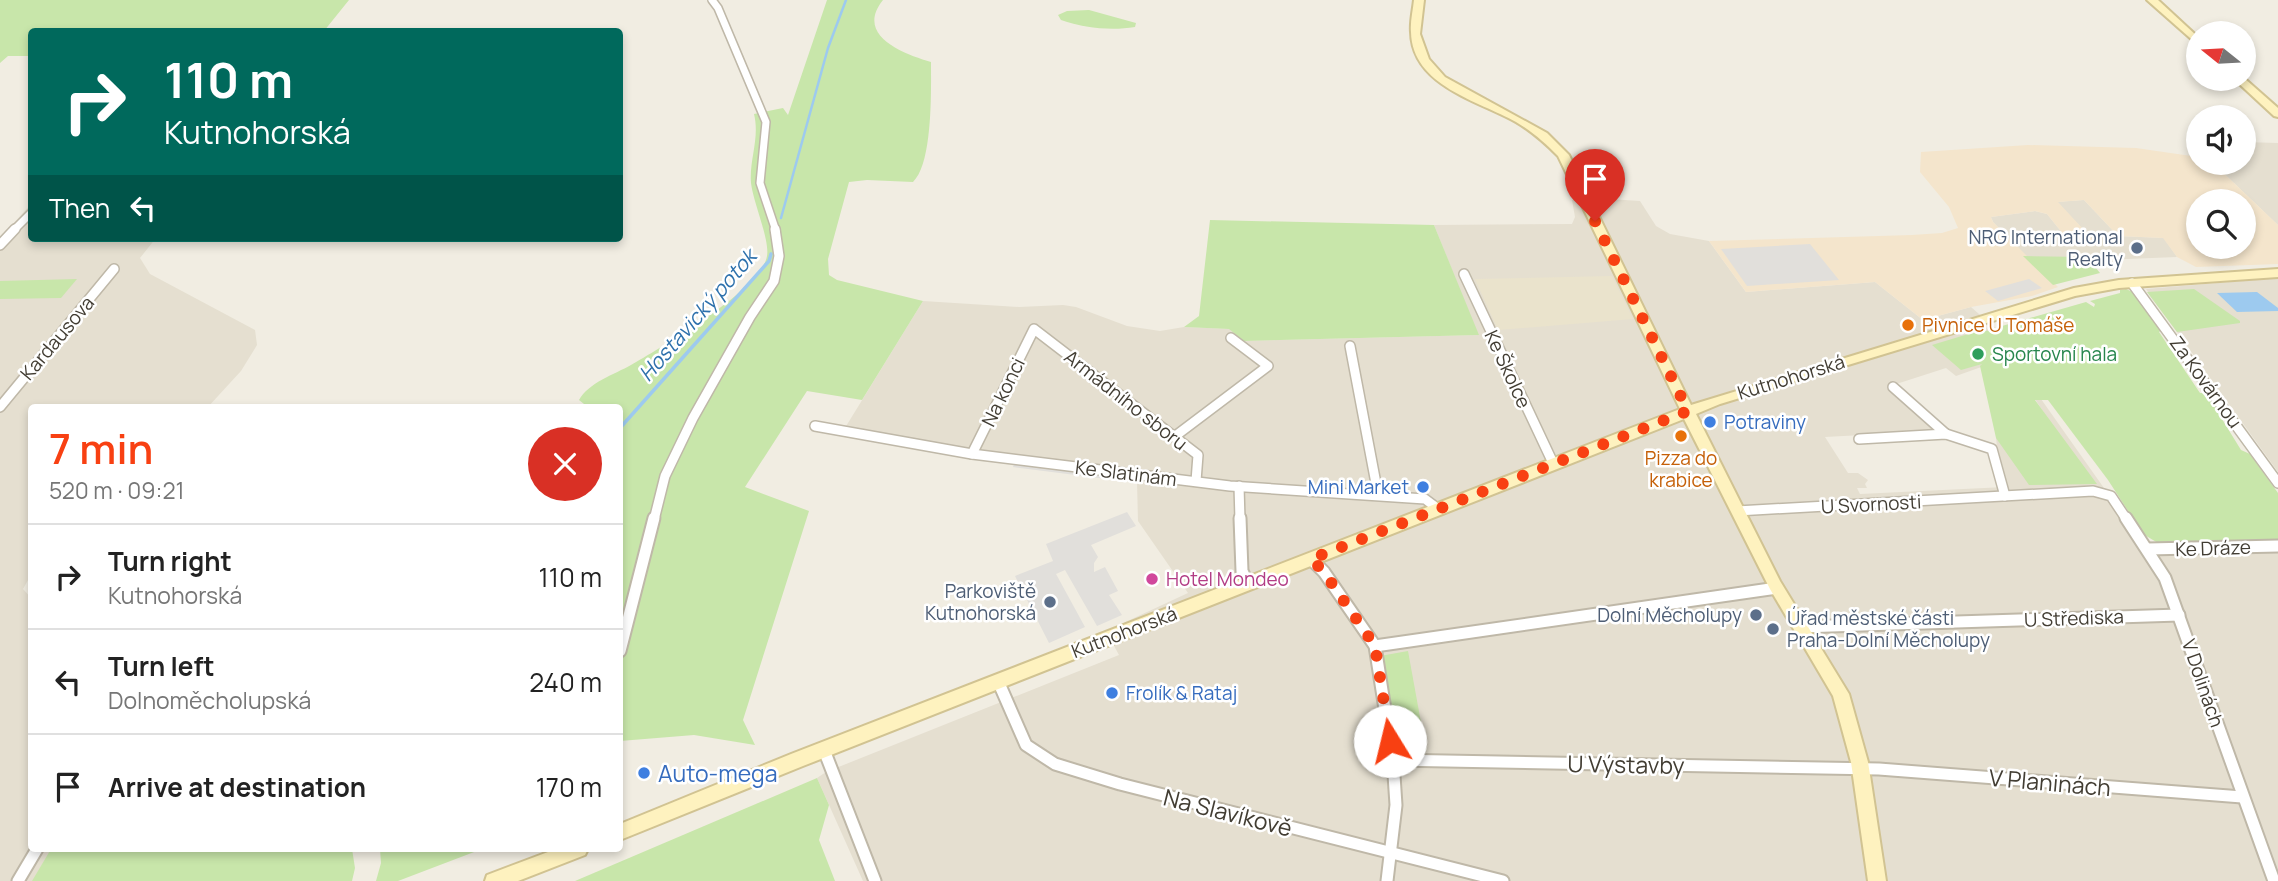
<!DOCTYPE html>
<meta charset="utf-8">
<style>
:root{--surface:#fff;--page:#f6f6f6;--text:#222;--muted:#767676;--line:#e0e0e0;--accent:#f84012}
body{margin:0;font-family:Manrope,sans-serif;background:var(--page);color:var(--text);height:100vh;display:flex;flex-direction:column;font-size:26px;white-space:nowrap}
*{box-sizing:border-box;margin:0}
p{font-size:23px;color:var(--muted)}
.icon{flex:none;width:38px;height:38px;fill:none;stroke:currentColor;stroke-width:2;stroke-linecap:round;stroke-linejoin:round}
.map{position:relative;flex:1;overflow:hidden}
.details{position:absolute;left:28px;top:404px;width:595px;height:448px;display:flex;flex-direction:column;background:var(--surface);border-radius:7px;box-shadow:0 4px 10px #0003}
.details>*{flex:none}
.banner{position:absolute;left:28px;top:28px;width:595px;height:214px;border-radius:7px;box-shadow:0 4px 10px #0003;background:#00695c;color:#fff;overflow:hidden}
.needle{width:46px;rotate:288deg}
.buttons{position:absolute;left:2186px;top:21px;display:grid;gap:14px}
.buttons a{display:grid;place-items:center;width:70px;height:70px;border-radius:50%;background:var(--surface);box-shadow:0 4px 10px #0003;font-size:35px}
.pin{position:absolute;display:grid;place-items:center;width:60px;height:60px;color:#fff;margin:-72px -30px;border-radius:50% 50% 50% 0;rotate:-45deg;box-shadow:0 0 7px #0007}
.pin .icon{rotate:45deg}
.me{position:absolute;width:77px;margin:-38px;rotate:351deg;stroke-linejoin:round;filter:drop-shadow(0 0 5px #0008)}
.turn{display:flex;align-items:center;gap:24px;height:147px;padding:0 21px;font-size:32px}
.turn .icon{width:91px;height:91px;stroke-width:2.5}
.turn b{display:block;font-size:49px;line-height:60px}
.then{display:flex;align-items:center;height:66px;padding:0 21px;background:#0003;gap:14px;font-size:26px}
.round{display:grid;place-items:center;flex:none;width:74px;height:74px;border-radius:37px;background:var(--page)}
.overview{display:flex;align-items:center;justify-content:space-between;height:119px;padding:0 21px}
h1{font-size:42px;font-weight:600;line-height:52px;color:var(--accent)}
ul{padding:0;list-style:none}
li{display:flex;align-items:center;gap:21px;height:105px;padding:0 21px;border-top:2px solid var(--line)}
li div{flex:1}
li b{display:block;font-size:26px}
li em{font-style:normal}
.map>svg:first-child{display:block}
.residential{fill:#e5dfd0}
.commercial{fill:#f4e5cc;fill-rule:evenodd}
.education{fill:#eae3cc}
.green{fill:#c8e6aa}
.parking{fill:#e1dfdb}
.water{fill:#9dcaef}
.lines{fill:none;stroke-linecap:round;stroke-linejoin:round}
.stream-far1{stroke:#9dcaef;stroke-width:2.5}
.stream{stroke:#9dcaef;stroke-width:3.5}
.street-far2-casing{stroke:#bfb8a8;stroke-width:10}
.street-far1-casing{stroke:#bfb8a8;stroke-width:12}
.street-casing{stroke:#bfb8a8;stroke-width:15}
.secondary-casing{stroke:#d1c392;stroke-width:4}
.street-far2{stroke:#fff;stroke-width:7}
.street-far1{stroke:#fff;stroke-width:9}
.street{stroke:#fff;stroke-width:11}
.secondary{fill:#fef2bf;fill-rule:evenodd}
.route{stroke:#f84012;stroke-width:12;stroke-dasharray:0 21.6}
.service-dot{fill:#5c6f8a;stroke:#fff;stroke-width:2.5}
.food-dot{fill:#e8710a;stroke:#fff;stroke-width:2.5}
.leisure-dot{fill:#2e9e5b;stroke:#fff;stroke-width:2.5}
.shop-dot{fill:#3f7fe0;stroke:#fff;stroke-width:2.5}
.hotel-dot{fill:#d1479c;stroke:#fff;stroke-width:2.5}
.labels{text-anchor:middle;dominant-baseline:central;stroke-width:5;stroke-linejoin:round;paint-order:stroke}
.service-label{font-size:19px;fill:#4e5e75;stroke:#fff;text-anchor:end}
.food-label{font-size:19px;fill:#c56008;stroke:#fff;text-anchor:start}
.street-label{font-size:19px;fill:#423d33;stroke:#fff}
.leisure-label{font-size:19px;fill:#27864d;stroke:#fff;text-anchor:start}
.shop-label{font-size:19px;fill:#366cbe;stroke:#fff;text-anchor:start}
.hotel-label{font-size:19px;fill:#b23c85;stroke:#fff;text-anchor:start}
.water-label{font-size:21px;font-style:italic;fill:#2e71ac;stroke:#fff}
.near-street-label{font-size:23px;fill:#423d33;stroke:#fff}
.near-shop-label{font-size:23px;fill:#366cbe;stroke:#fff;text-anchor:start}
</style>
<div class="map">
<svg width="2278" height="881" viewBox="0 0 2278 881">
<rect width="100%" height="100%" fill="#f1ede2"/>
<g class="residential">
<path d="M2244,142L2278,143V225L2213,163H2244Z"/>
<path d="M1594,198L1640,201L1656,226L1670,234L1709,241L1746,292L1875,282L1923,320L1971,307L1995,328L2015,355L1956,376L1946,368L1887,387L1936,431L1825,437L1848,473H1858L1868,480L1865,484L1867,488H1857L1860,494L2005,487L1994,446H1997L1996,438L2046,416L2035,399H2041L2145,546L2278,540V881H863L817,778L826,772L1119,655L1106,631L1188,593L1138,521L1137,482L840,436L923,301L1019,307L1063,305L1076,307L1127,326L1160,331L1184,327L1230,329L1244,341L1478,335L1434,225L1572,224L1575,217L1572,200Z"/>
<path d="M2084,200L2118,236L2164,238L2177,257L2077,261L2029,259L1993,222L1991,217L2035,211L2047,214L2068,240L2094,241L2057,202Z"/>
<path d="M31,204L32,238H156L140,258L150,274L255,330L257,345L241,371L207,408H32V573L23,589L32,599V849H178L160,881H0V238Z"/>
<path d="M2278,278V472L2146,289Z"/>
</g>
<path class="commercial" d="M2028,145L2136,148L2198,157V163H2213L2278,225V264L2196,267L2177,257L2163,238L2118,236L2084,200L2058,202L2095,242L2068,240L2047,214L2035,211L1991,217L1993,222L2058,287L2032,296L1971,307L1923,320L1875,282L1746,292L1709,241L1912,235L1942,233L1958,228L1949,207L1920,172L1921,152ZM2198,201H2244V247H2198Z"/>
<path class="education" d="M1612,276L1633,319L1498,330L1475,279Z"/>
<g class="green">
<path d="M0,0H349L324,31L32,32L31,56H8L0,63Z"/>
<path d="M827,0H883C854,36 905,54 931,62C931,90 933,163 913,182L867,180L849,182L828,259L829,275L837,280L923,301L862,400L807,391L745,487L809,511L743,720L755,745L694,735L620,741V408H589L579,400C588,383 615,374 631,365C660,348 762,289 767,256C770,240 753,202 751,183C749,160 760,138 754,114L783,108L788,115Z"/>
<path d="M1089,10L1136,23L1135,27C1111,31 1084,28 1061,20L1058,15L1067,11Z"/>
<path d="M1210,220L1434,225L1479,335L1244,341L1229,329L1184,327L1199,316Z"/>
<path d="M2023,256L2087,257L2100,273L2053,285Z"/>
<path d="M77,279L61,298L0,299V281Z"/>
<path d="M2126,289L2135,293L2162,330L2159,332L2200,393H2206L2241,450L2250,454L2278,493V541L2163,546L2143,534L2108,480L2048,400H2035L2097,484L2029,485L1996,438L1980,366L1982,364L1961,370L1932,345L1975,332L1996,330L1995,328L2086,302L2094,307L2095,304L2090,301L2120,293V290Z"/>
<path d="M2194,289L2240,321V323L2177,332L2147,292Z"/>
<path d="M1408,651L1426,750H1400L1380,656Z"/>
<path d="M817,778L829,805L819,840L835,881H575Z"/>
<path d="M51,849H352L355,868L352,881H32Z"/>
<path d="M380,849H482L398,881H376L381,863Z"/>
</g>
<g class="parking">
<path d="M1810,244L1839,280L1747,286L1721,249Z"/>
<path d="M2029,279L2042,288L1998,301L1985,291Z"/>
<path d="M1014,464L1114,476L1124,477L1123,481L1013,467Z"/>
<path d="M1127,512L1136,526L1091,545L1098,557L1094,563V572L1105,567L1118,591L1109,595L1122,615L1097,626L1065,570L1056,574L1085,627L1049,643L1015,576L1053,561L1046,544Z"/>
</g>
<path class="water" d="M2257,292L2278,308V311L2237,312L2217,293Z"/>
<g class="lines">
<path class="stream-far1" d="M781,218L828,48L846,0"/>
<path class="stream" d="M620,428L769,261L771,254"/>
<g class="street-far2-casing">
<g id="street-far2">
<path d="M712,0L718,8L766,122L760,183L776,231"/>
<path d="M13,231L32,212"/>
</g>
</g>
<g class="street-far1-casing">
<g id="street-far1">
<path d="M0,245L15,229"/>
<path d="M1464,274L1553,463"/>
<path d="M2132,283L2278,483"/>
<path d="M1350,346L1378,494"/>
<path d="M1893,387L1946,434"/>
<path d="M0,407L114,269"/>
<path d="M815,426L972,454L1230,486L1425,499L1437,508"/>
<path d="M1174,437L1268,366L1231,338"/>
<path d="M1859,439L1946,434L1992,449L2005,496"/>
<path d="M972,454L1034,329L1198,455L1196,481"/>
<path d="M1239,486L1240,520"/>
<path d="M1737,511L2093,491L2111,496L2127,520"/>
<path d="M654,520L665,476L693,418L750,317L774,281L779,256L775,229"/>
</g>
</g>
<g class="street-casing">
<g id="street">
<path d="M1240,518L1242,571L1248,584"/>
<path d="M2126,518L2165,578L2274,881"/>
<path d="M2148,549L2278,546"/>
<path d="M1311,559L1324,572L1375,646L1393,760L1396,805L1387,881"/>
<path d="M1800,627L2179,615"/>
<path d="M1375,646L1777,588"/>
<path d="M620,651L654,518"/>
<path d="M998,681L1026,745L1055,764L1120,784L1503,881"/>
<path d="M824,750L875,881"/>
<path d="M1393,760L1879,769L2242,797"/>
<path d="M18,881L37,849"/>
</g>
</g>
<g class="secondary-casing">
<g id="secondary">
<path d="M1414,0H1424L1420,34L1429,59L1445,77L1547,133L1569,155L1691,405L2074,288L2119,280L2278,269V277L2119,288L2075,296L1720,404L1696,414L1780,581L1849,694L1868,762L1886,881H1868L1851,762L1833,696L1770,589L1684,419L803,766L620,840V824L791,754L1680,409L1558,156C1545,143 1533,132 1516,122C1479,101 1412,86 1411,32C1410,22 1413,10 1414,0Z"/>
<path d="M2147,0H2158L2198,37V45Z"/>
<path d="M2244,78L2278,108V117L2274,116L2234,79Z"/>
<path d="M556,849H588L585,855L518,881H485L487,875Z"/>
</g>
</g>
<use href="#street-far2" class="street-far2"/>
<use href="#street-far1" class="street-far1"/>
<use href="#street" class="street"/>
<use href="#secondary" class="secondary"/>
</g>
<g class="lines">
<path class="route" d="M1390,741L1375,646L1324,572L1311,559L1688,411L1595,221"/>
</g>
<g class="service-dot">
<circle cx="2137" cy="248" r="7"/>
<circle cx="1050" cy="602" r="7"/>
<circle cx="1756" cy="615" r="7"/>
<circle cx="1773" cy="629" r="7"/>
</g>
<g class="food-dot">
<circle cx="1908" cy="325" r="7"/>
<circle cx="1681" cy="436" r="7"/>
</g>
<circle class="leisure-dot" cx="1978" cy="354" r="7"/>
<g class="shop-dot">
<circle cx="1710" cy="422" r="7"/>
<circle cx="1423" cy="487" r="7"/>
<circle cx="1112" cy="693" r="7"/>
<circle cx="644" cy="773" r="7"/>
</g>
<circle class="hotel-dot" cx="1152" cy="579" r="7"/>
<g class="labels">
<g class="service-label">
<text x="2123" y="237">NRG International<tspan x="2123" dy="22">Realty</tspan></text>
<text x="1036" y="591">Parkoviště<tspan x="1036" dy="22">Kutnohorská</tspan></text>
<text x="1742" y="615">Dolní Měcholupy</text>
<text x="1787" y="618" text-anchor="start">Úřad městské části<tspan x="1787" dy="22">Praha-Dolní Měcholupy</tspan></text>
</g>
<g class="food-label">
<text x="1922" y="325">Pivnice U Tomáše</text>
<text x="1681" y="458" text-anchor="middle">Pizza do<tspan x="1681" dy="22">krabice</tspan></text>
</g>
<g class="street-label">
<text transform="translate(57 338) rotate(-50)">Kardausova</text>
<text transform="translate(1508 369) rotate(65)">Ke Školce</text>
<text transform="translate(1791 377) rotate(-17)">Kutnohorská</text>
<text transform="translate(2206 382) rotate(54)">Za Kovárnou</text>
<text transform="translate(1003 392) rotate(-64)">Na konci</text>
<text transform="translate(1126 400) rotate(38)">Armádního sboru</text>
<text transform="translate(1126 473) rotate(7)">Ke Slatinám</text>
<text transform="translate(1871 504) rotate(-3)">U Svornosti</text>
<text transform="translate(2213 548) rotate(-2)">Ke Dráze</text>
<text transform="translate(2074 618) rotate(-2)">U Střediska</text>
<text transform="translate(1124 632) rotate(-21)">Kutnohorská</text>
<text transform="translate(2203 683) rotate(71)">V Dolinách</text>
</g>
<g class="leisure-label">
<text x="1992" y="354">Sportovní hala</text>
</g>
<g class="shop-label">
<text x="1724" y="422">Potraviny</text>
<text x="1409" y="487" text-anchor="end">Mini Market</text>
<text x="1126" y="693">Frolík &amp; Rataj</text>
</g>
<g class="hotel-label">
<text x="1166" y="579">Hotel Mondeo</text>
</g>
<g class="water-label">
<text transform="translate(697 315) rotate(-49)">Hostavický potok</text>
</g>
<g class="near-street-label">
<text transform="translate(1626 764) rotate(1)">U Výstavby</text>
<text transform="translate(2050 782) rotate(5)">V Planinách</text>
<text transform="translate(1228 812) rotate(14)">Na Slavíkově</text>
</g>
<g class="near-shop-label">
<text x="658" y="773">Auto-mega</text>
</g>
</g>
</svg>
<div class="buttons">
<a><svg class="needle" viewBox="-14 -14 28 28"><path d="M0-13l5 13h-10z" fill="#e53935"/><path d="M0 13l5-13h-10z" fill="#767676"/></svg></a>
<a><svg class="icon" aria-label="sound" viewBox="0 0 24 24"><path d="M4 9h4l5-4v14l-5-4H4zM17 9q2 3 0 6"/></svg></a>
<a><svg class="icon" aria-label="search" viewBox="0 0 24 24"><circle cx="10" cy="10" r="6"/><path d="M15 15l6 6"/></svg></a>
</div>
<div class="pin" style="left:1595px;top:221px;background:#d93025"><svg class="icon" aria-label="arrive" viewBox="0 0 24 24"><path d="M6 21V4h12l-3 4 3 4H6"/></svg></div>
<svg class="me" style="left:1390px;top:741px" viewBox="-20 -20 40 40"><circle r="19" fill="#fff"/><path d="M0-13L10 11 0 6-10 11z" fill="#f84012"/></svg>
<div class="banner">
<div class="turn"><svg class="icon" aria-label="right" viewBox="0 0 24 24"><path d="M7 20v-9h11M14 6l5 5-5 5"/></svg><div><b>110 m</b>Kutnohorská</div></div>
<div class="then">Then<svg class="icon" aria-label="left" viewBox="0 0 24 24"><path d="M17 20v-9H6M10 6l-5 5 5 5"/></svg></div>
</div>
<section class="details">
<div class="overview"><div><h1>7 min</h1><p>520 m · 09:21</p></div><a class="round" style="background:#d93025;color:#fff"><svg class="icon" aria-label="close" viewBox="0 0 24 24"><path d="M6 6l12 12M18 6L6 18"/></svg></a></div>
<ul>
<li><svg class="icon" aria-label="right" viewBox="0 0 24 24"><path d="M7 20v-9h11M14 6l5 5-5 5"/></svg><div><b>Turn right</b><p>Kutnohorská</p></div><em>110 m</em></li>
<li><svg class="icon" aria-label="left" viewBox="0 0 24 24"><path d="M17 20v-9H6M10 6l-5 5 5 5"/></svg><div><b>Turn left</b><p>Dolnoměcholupská</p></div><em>240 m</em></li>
<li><svg class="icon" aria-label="arrive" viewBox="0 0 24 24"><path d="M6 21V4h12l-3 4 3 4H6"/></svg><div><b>Arrive at destination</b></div><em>170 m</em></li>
</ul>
</section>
</div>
